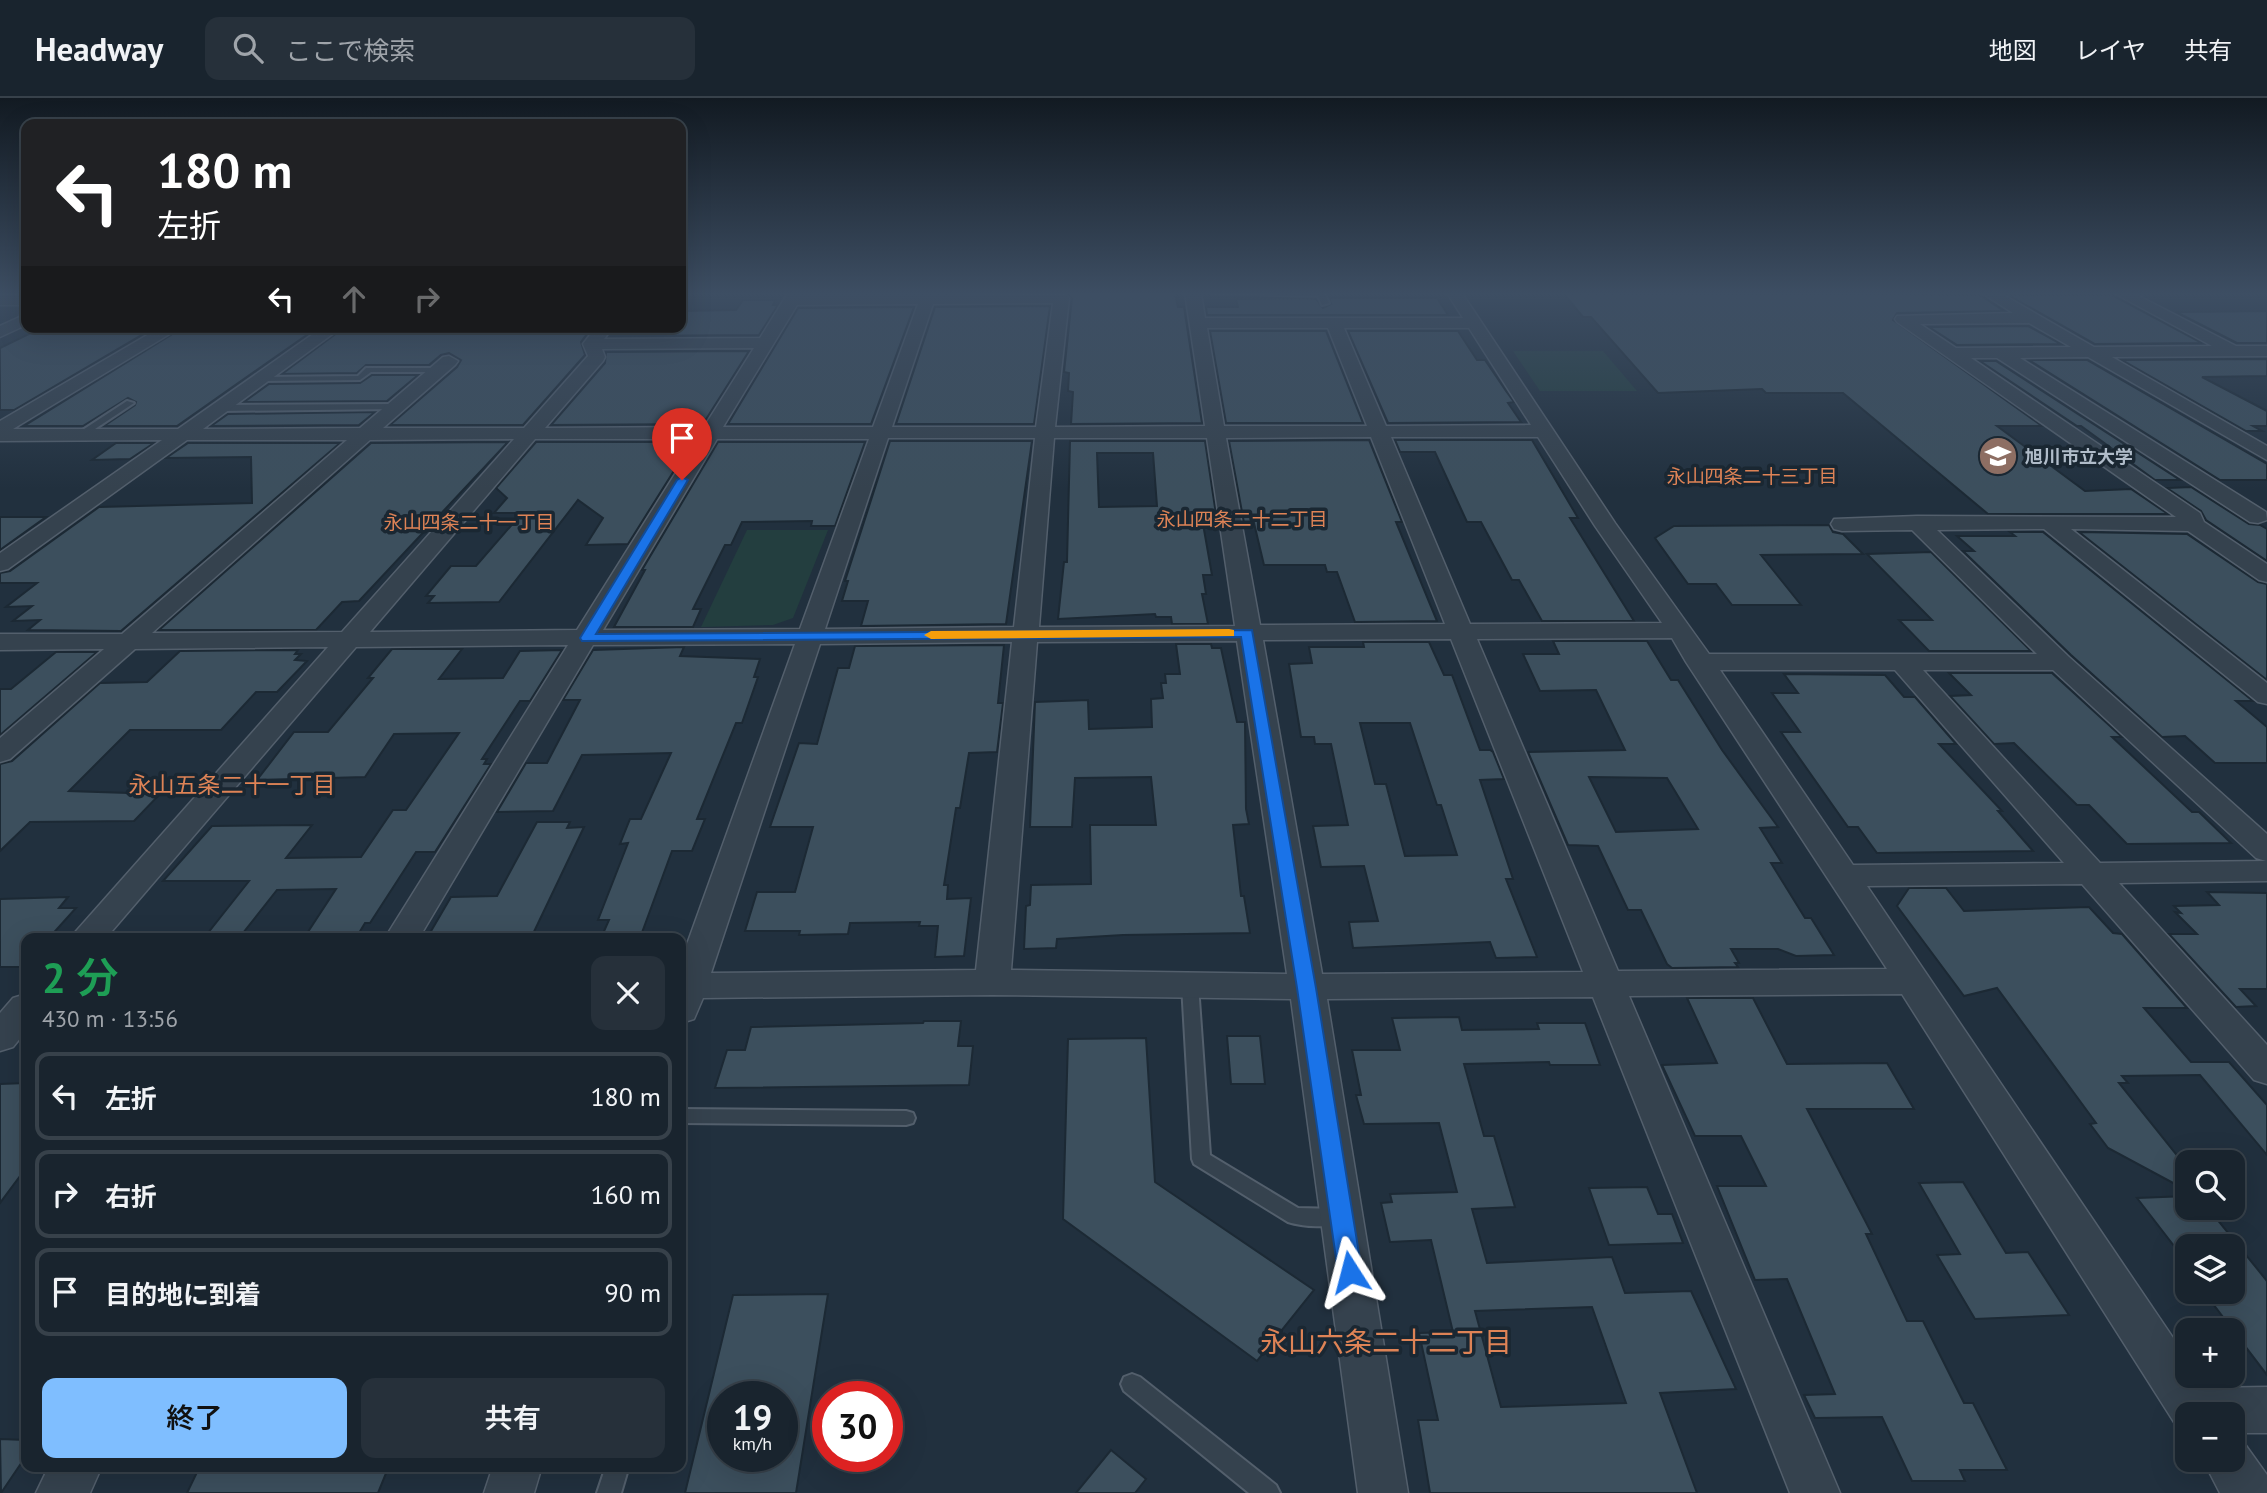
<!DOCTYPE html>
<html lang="ja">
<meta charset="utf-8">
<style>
:root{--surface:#19242e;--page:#26303a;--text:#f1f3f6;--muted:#9fa4aa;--line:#37414a;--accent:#7fbeff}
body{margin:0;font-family:"PT Sans","Noto Sans JP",sans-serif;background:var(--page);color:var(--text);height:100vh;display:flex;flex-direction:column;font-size:26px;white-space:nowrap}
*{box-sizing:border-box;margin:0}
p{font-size:23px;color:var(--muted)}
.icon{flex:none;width:38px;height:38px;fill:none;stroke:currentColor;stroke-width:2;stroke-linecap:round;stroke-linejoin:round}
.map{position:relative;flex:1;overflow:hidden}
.details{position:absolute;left:21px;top:835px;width:665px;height:539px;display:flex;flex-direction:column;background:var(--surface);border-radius:14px;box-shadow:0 7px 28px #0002,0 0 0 2px var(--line)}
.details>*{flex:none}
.banner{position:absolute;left:21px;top:21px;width:665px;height:214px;border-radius:14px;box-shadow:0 7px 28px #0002,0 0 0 2px var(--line);background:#202124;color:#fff;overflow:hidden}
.buttons{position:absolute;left:2175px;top:1052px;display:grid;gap:14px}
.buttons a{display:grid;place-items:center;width:70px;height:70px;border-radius:14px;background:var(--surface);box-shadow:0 7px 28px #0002,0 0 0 2px var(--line);font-size:35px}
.speed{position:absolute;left:707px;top:1283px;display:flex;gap:14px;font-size:35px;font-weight:700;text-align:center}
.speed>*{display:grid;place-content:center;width:91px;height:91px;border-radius:50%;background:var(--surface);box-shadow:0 7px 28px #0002,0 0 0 2px var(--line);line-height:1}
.speed small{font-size:18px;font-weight:400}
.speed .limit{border:10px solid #d22;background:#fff;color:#111}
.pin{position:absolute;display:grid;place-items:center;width:60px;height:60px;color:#fff;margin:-72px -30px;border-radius:50% 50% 50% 0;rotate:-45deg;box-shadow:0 0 7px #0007}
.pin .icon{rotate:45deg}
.me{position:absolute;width:77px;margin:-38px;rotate:351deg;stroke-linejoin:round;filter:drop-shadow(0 0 5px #0008)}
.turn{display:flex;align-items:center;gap:24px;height:147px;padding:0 21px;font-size:32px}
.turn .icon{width:91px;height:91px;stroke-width:2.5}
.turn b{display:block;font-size:49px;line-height:60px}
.lanes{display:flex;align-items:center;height:66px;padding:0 21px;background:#0003;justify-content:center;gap:35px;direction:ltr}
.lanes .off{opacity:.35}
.round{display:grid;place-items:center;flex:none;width:74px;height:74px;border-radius:14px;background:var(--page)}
.summary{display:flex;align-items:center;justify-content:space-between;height:119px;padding:0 21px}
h1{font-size:42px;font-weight:600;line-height:52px;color:#1e9e55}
.cta{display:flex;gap:14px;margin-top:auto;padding:14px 21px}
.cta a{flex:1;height:80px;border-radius:14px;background:var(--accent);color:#111;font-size:28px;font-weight:600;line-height:80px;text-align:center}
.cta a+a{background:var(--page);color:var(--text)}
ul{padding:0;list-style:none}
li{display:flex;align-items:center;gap:21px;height:88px;margin:0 14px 10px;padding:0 7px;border:4px solid var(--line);border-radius:14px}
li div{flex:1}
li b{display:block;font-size:26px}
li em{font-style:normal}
header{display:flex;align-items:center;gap:42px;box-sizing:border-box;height:98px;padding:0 35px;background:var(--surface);border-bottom:2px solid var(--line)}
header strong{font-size:33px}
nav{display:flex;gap:38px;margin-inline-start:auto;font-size:24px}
.search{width:490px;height:63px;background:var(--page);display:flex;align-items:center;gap:18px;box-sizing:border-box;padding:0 24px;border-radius:14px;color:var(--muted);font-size:26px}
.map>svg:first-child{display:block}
.green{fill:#233e3f}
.building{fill:#3c4f5d;stroke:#1c2934;stroke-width:2;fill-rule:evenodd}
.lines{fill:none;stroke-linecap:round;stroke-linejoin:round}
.lane-casing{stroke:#535f6c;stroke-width:4}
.street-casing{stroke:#535f6c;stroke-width:3}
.lane{fill:#35424e;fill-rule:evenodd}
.street{fill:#35424e;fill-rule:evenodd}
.route{fill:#1a73e8;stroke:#114b97;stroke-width:2}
.slow{fill:#f59e0b}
.labels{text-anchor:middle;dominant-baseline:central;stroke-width:7;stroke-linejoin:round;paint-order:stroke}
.far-poi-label{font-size:18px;font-weight:bold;fill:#b0bcc9;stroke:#1a2732;text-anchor:start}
.far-neighbourhood-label{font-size:19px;fill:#de8356;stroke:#1a2732}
.neighbourhood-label{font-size:23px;fill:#de8356;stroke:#1a2732}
.near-neighbourhood-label{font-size:28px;fill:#de8356;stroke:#1a2732}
</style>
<header>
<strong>Headway</strong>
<div class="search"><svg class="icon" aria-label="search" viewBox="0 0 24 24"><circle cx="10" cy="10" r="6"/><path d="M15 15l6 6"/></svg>ここで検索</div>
<nav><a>地図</a><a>レイヤ</a><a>共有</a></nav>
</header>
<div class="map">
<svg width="2267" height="1395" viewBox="0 0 2267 1395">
<rect width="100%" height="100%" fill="#21303e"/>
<g class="green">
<path d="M1513,253H1603L1637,293H1540Z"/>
<path d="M747,432H828L793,520L773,527L701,529Z"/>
</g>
<g class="building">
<path d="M1068,195H1175L1178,209H1184L1202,325L1071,326L1073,294L1068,293L1069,275L1064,274L1072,200Z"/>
<path d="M1563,195L1980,197L2004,213L1897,215L1893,222L2042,328H1997L2085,393L2131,391L2168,416H1988L1843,295H1766L1762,291L1658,295L1591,219H1583Z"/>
<path d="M2008,197H2112L2202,245L2095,246Z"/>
<path d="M1329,200H1437L1448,217H1207L1206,209H1238L1236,201L1308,200L1316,201L1323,210L1331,206Z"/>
<path d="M743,202H775L773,207H778L759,237L609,238L614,232L624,229H681V213L736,212Z"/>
<path d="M1050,208L1034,326H896L935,209Z"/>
<path d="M914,209L871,326H728L798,210Z"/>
<path d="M2267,213V245H2237L2176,214Z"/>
<path d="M2028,228L2061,246L1957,247L1929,229Z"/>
<path d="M43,229H155L14,312H0V250Z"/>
<path d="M184,229H318L177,328H104L135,307L136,304L128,300L83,328H24Z"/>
<path d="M345,229H542L539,232H590L581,244L585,257L523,327H390L457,269L461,262L449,255L441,257L429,267H366L357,275L282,276Z"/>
<path d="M1210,233H1326L1363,325H1226Z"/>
<path d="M1348,233H1458L1477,262H1485L1506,293L1514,304L1508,305L1521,324L1388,325Z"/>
<path d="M749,253L703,326L551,327L605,265L606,254Z"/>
<path d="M2267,261V278L2202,279L2267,313V328H2253L2262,333H2246L2122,262Z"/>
<path d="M2029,262H2087L2267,366V382H2220Z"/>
<path d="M1980,263H1996L2180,382H2155L2081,328H2077Z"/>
<path d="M372,277H418L387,303L244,304L269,286L360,285Z"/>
<path d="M375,314L359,327L211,328L228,316Z"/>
<path d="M1369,342L1402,424H1396L1437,523L1355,524L1337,474H1327L1325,467H1264L1254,425H1244L1229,343Z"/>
<path d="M1395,342H1532L1578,420H1570L1634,523H1542L1519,482H1512L1481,424H1467L1435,354H1400Z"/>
<path d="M890,343H1032L1006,526L861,528L868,503H842L848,483H845Z"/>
<path d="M1070,343H1205L1217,423L1203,426L1212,477H1203L1206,496H1202L1208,526H1172L1171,519H1156L1155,516L1058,521L1064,464H1067ZM1097,355H1153L1157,408L1099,409Z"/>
<path d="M508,344L359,503L342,504L316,532H159L371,345Z"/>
<path d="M536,344H692L628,446L586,447L603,420L578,402L499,504L428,505L434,498H426L451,468H476L522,415H494L507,400L496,390Z"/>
<path d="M718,344H865L835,428H811L812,423L742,424L731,447H725L693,511H701L693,529H614L645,472H642Z"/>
<path d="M116,345H154L130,361L92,362Z"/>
<path d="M188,345H340L121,533L28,532L40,522L13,523L32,508L6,509L37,485H0V475L10,473L99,409L252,405L251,359L166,360Z"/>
<path d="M2191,389L2249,426L2260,427L2267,431V463L2206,422L2201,413L2167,390Z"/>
<path d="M0,419H46L0,452Z"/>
<path d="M1829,427L1833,434L1843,436L1863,456L1761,457L1801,507H1732L1716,486H1688L1655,440L1674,428Z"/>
<path d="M2010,434H2043L2253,603H2236L2267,629V665H2215L2185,638L2162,639L2071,557L1963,453H1974L1957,438H2015Z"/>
<path d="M2079,434L2187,436L2258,484L2267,486V582Z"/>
<path d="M1931,454L2031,553H1929L1899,522H1932L1867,456Z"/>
<path d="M1553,543H1647L1671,582H1678L1722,652L1778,729L1760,730L1782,765H1771L1805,820H1811L1834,857L1796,858L1778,851H1731L1739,865H1735L1738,869L1672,870L1667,866L1641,812H1628L1598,748L1568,747L1528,654L1625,652L1596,592L1540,593L1523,556H1559ZM1589,679L1667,680L1698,731L1616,734Z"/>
<path d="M1363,544H1429L1444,577H1452L1480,652H1490L1493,654L1504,681L1480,682L1513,781H1506L1537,859L1496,860L1490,844L1353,850L1349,824L1378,823L1364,768L1321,769L1313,728L1348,727L1331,646H1315L1314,639H1301L1289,566L1312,565L1309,549H1364ZM1360,625H1410L1437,707H1441L1457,757L1405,758L1386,686H1375Z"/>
<path d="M1176,546H1211L1212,550H1221L1237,624H1245L1246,711L1249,726L1233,727L1241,798H1244L1250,835L1123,837L1057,841L1056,850L1024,851L1026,808L1030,807L1031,787L1091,786L1090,727H1156L1151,679L1075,680L1072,729H1030L1035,604L1088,602L1089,631L1152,629L1151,601L1163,600L1161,585H1166L1165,576H1180Z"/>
<path d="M1004,547L998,605H1003L997,654L969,655L960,710H956L944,787H948L947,801L971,800L964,858L935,859L938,828H919L920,824L850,825L848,836L799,837L800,833H745L757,794H795L813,729H770L799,645L817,646L838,570H849L855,548Z"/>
<path d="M684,549L680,558L760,561L754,579H758L742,625H736L697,721H705L692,753H672L640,840H601L609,822H598L628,745L620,746L630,721H641L671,655L582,657L553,713L497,714L526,665H547L580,602H563L593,552Z"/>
<path d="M392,551H462L439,581L503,580L520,553L562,552L530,603H520L482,661H487L484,666H491L435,754H416L370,825H365L356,840H304L336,791L277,792L239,840H204L249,783H163L212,728L312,727L286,760L361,759L393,712H406L459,635L394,636L365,679L257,682L294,634H328L373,580H368Z"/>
<path d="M298,552L295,556H301L295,562L307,563L277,594H256L221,632H130L69,693L160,696L134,723L30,724L0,753V666L12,663L100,585L147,584L180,553Z"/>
<path d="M56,554H97L0,637V591H11Z"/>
<path d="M1949,575H2052L2122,639H2112L2192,714H2199L2231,745L2127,746L2089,707H2077L2014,645L1994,646L1950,598L1971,597Z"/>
<path d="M1784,576L1885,577L1904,599H1915L1956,646H1939L2002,713H1998L2033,753L1877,755L1858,729H1848L1781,634H1800L1772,595H1798Z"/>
<path d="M537,724H570L567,730L584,729L531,840H427L451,799L497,798Z"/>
<path d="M1909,790H1946L1964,813L2089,809L2113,835L2122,836L2187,910H2144L2191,964H2229L2267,1007V1057L2200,977L2122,978L2128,985H2119L2188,1071V1093L2108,1050L2090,1026L2096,1025L1997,890L1964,898L1897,808Z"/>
<path d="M2207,794L2267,795V891H2240L2256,908L2236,909L2169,836H2197L2175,814L2181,815L2174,808L2219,807Z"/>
<path d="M68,799L59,810H76L49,840H26V869H0V801Z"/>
<path d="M1687,900H1753L1787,966L1887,965L1914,1011H1807L1872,1136H1866L1907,1223H1923L1964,1305H1973L2007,1372H1960L1965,1383H1912L1882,1319L1815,1320L1804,1297L1835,1296L1787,1181L1755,1182L1717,1088H1766L1741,1038H1695L1662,967L1717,965Z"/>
<path d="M1459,919L1462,932L1539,931L1537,925H1585L1600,967H1550L1549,964L1464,966L1484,1038H1494L1515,1109L1472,1111L1487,1165L1612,1159L1625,1195L1691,1193L1736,1291L1660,1295L1697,1395H1430L1418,1322H1438L1419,1235L1453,1234L1431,1142L1390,1144L1381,1105L1392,1104L1390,1096L1457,1094L1439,1025L1364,1026L1356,997H1361L1352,952H1400L1392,920ZM1592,1209L1626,1305L1501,1309L1475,1213Z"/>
<path d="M924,923H961L958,948H973L969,987L715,990L727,952H745L751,929L923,925Z"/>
<path d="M1227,938H1260L1265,986H1231Z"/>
<path d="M1146,940L1155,1084L1314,1192L1257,1263L1063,1121L1068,941Z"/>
<path d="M26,985V1070L0,1105V986Z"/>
<path d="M1963,1084L2006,1155L2028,1154L2069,1217L1975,1221L1937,1157L1960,1156L1919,1085Z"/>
<path d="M1647,1089L1658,1116H1672L1683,1145L1609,1147L1589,1090Z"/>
<path d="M2188,1098V1110H2208L2267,1183V1277L2204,1194H2233V1148H2188V1166L2137,1100Z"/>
<path d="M828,1196L796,1395H685L733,1197ZM723,1298H782V1358H723Z"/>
<path d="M0,1341L26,1342V1358L1,1395Z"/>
<path d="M1111,1352L1146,1381L1135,1395H1076Z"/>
<path d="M200,1368H389L378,1395H187Z"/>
</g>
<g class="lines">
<g class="lane-casing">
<g id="lane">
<path d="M1212,195H1324L1329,205L1322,207L1318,198Z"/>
<path d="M366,270H439L443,272L439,274H371L360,282L261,283L257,281L261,279L358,278Z"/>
<path d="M127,303L134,305L83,339L75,337Z"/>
<path d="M395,306L399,309L398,311L221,313L217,310L221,307Z"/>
<path d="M1190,881L1196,883L1198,887L1210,1057L1298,1110L1339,1111L1346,1113L1349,1119L1346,1125C1331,1130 1303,1129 1288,1124L1194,1066L1192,1061L1182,887L1184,883Z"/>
<path d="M681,1011L906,1013L913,1015L915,1020L913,1025L906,1027L681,1025Z"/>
<path d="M1132,1276L1140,1279L1276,1387L1280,1395H1249L1124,1293L1121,1286L1124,1279Z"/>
<path d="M606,1368H629L621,1395H597Z"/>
</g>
</g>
<g class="street-casing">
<g id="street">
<path d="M788,195L1066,197L1069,200L1055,329L1205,328L1185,195H1201L1205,220H1463L1447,195H1462L1615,425L1709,556H2037L1912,432L1842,433L1834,431L1831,426L1834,421L1917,418L2176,419L1897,224L1895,221L1897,218L2013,215L1982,195H2000L2094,249L2212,248L2114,195H2133L2236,248H2267V258L2112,259L2267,348V362L2088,259L2020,260L2266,414L2267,422L2258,425L2250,424L1997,260H1971L2200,415L2204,424L2267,466V484L2259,482L2188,433L2071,431L2267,585V606L2258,604L2044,431L1937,432L2069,559L2267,736V783L2119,785L2267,947V986L2254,982L2082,786L1867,788L2188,1262V1278H2198L2206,1290L2267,1289V1335H2233V1316H2188V1336L2179,1332L1902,896L1629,898L1840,1395H1790L1593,899L1327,901L1408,1395H1358L1291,901L992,897L703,900L694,921L681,925V863L795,546L593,547L419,840H385L568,547L356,549L106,840H70L328,549L135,551L10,661L0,664V640L104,551L0,552V536H122L347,342H187L8,471L0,473V455L162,342L0,343V323L161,229H181L13,331H178L323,229H342L203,331L360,330L443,259L449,258L458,263L455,267L383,330H524L588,258L583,246L596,229H613L604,241L760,240ZM1053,205L1036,329H892L933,206ZM918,206L873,329H723L797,207ZM2029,225L2071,249L1956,250L1920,226ZM1207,230H1328L1367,328H1224ZM1344,230H1469L1531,327L1386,328ZM754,250L704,329L545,330L603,263L605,259L602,251ZM1371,339L1445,526L1260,527L1226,340ZM1391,339H1538L1595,428L1662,525L1470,526ZM888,340H1035L1014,529L825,531ZM1054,340H1207L1235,528L1039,529ZM514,341L342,534L152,535L370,342ZM535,341H697L577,532L370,534ZM717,341H869L800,531L603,532ZM1672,540L1686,564L1887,871L1618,873L1477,541ZM1451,541L1583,874L1322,876L1263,542ZM1237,543L1287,876L1011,872L1037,544ZM1012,544L976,872L711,875L820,546ZM1720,572H1895L2064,765L1853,767ZM1923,572H2053L2256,760L2266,763L2100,765Z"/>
<rect x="0" y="197" width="26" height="10"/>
<path d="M26,216V227L0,239V228Z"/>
<path d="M26,896V933L13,949L0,953V915L13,900Z"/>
<path d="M2233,1340L2244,1345L2267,1377V1395H2220L2203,1362H2233Z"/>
<path d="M49,1368H102L90,1395H36Z"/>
<path d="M493,1368H542L534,1395H484Z"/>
</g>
</g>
<use href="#lane" class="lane"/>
<use href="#street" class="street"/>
</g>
<linearGradient id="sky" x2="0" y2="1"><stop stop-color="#121a22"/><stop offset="0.5" stop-color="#3d4e63"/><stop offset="1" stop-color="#3d4e63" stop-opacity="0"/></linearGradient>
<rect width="2267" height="391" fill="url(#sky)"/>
<path class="route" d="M682,379L688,382L596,536L1252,532L1316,890L1362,1174L1358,1181L1350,1184L1342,1181L1338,1174L1297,890L1241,539L582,543L580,540L677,382Z"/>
<path class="slow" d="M1229,531L1234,532V538L931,541L924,537L931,533Z"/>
<defs>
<g id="university-disc" transform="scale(2.0125)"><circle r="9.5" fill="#8d6e63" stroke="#1a2732"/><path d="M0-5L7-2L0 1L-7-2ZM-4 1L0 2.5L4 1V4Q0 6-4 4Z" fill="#fff"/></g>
</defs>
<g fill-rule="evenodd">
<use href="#university-disc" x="1998" y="358"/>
</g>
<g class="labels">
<g class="far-poi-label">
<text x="2025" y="358">旭川市立大学</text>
</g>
<g class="far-neighbourhood-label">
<text x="1752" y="378">永山四条二十三丁目</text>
<text x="1242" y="421">永山四条二十二丁目</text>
<text x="469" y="424">永山四条二十一丁目</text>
</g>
<g class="neighbourhood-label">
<text x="232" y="686">永山五条二十一丁目</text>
</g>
<g class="near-neighbourhood-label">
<text x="1386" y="1243">永山六条二十二丁目</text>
</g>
</g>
</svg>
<div class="buttons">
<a><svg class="icon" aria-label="search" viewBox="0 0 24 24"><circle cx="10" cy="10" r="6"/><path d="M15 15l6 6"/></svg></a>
<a><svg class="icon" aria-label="layers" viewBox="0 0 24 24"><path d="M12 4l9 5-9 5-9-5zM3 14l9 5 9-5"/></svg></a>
<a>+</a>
<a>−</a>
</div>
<div class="speed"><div>19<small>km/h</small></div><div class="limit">30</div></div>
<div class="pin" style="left:682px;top:382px;background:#d93025"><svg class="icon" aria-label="arrive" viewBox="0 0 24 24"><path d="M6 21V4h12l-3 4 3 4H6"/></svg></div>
<svg class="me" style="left:1350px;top:1174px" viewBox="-20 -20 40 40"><path d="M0-17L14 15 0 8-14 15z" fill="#1a73e8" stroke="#fff" stroke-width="4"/></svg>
<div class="banner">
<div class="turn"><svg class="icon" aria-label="left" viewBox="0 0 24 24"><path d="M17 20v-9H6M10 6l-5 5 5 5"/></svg><div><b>180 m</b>左折</div></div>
<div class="lanes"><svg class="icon" aria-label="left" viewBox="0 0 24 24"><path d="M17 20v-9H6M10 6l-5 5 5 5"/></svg><svg class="icon off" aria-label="ahead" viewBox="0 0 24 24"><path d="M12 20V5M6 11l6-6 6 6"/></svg><svg class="icon off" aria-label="right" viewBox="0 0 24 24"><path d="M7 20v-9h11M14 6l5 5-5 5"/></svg></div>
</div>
<section class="details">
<div class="summary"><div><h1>2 分</h1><p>430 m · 13:56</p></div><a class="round"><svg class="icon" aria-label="close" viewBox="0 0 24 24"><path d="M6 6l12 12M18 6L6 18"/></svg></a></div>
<ul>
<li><svg class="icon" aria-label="left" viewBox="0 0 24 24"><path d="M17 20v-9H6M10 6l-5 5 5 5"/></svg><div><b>左折</b></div><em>180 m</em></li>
<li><svg class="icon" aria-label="right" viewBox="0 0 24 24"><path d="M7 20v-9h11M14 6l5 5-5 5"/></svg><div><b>右折</b></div><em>160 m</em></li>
<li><svg class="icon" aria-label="arrive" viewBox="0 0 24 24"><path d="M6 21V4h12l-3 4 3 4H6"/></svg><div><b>目的地に到着</b></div><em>90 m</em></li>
</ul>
<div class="cta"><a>終了</a><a>共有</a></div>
</section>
</div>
